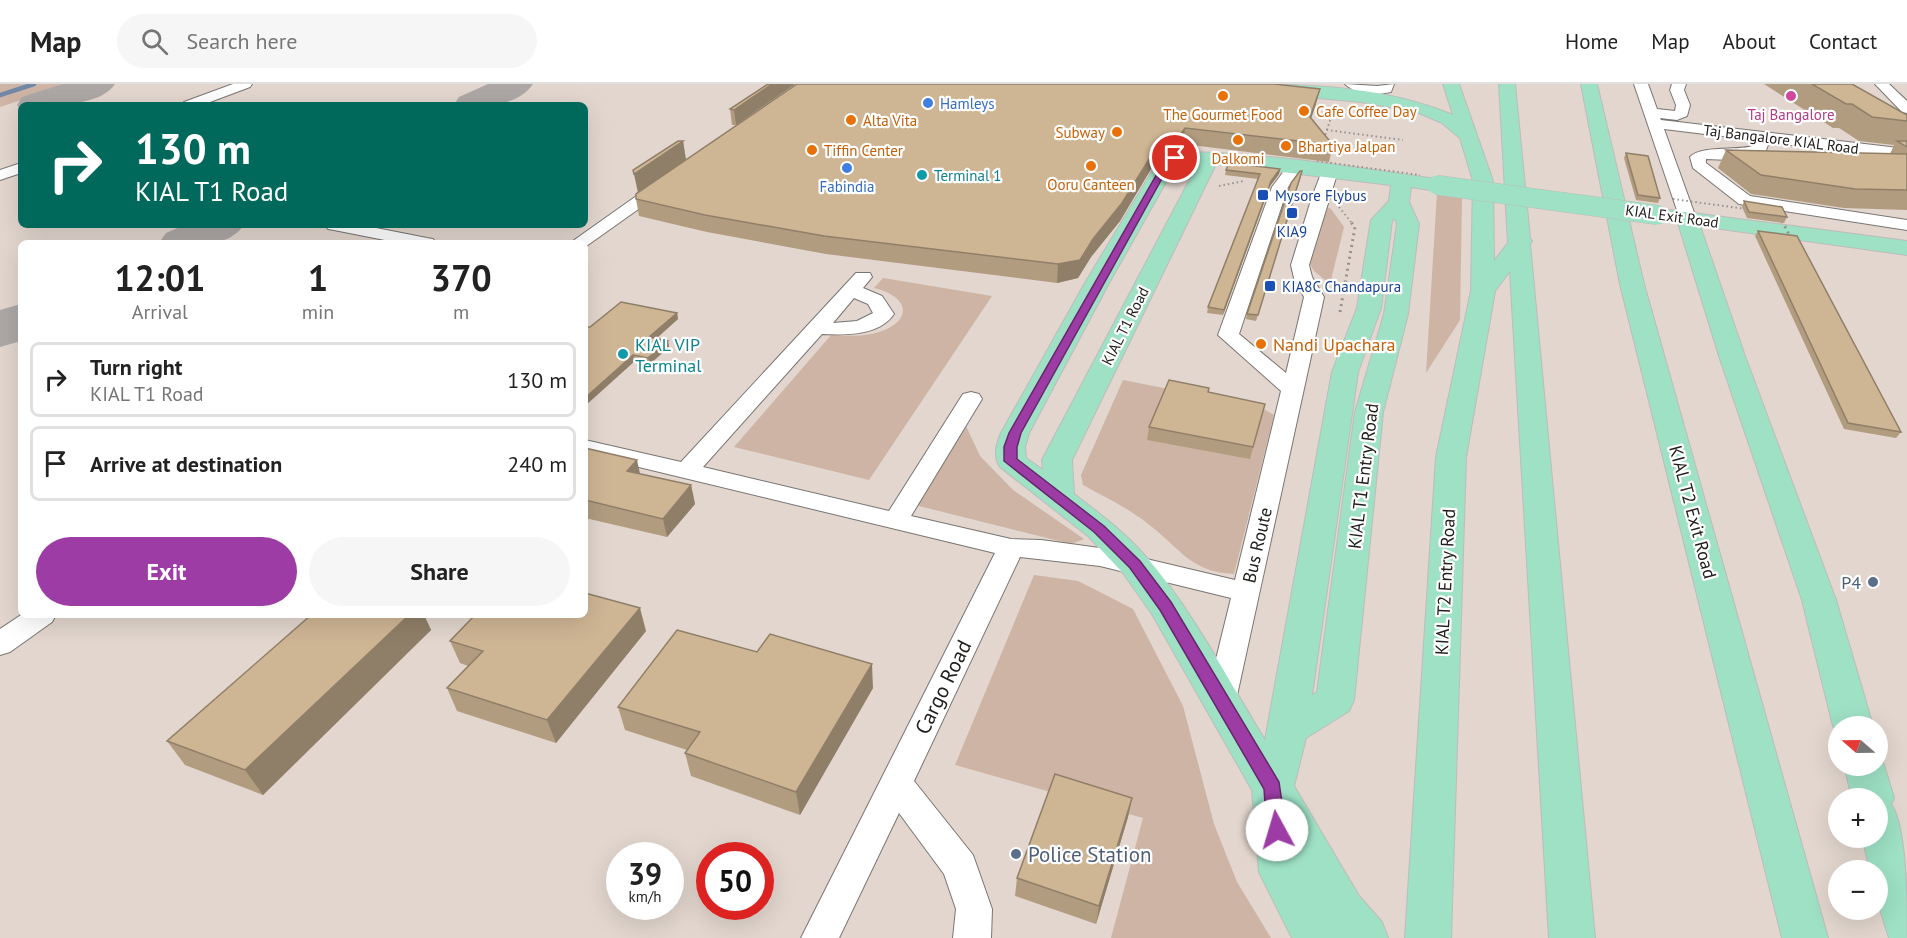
<!DOCTYPE html>
<meta charset="utf-8">
<style>
:root{--surface:#fff;--page:#f6f6f6;--text:#222;--muted:#767676;--line:#e0e0e0;--accent:#9c3ca4}
body{margin:0;font-family:"PT Sans",sans-serif;background:var(--page);color:var(--text);height:100vh;display:flex;flex-direction:column;font-size:22px;white-space:nowrap}
*{box-sizing:border-box;margin:0}
p{font-size:20px;color:var(--muted)}
.icon{flex:none;width:33px;height:33px;fill:none;stroke:currentColor;stroke-width:2;stroke-linecap:round;stroke-linejoin:round}
.map{position:relative;flex:1;overflow:hidden}
.details{position:absolute;left:18px;top:156px;width:570px;height:378px;display:flex;flex-direction:column;background:var(--surface);border-radius:9px;box-shadow:0 6px 24px #0002}
.details>*{flex:none}
.banner{position:absolute;left:18px;top:18px;width:570px;height:126px;border-radius:9px;box-shadow:0 6px 24px #0002;background:#00695c;color:#fff;overflow:hidden}
.needle{width:39px;rotate:290deg}
.buttons{position:absolute;left:1828px;top:632px;display:grid;gap:12px}
.buttons a{display:grid;place-items:center;width:60px;height:60px;border-radius:50%;background:var(--surface);box-shadow:0 6px 24px #0002;font-size:30px}
.speed{position:absolute;left:606px;top:758px;display:flex;gap:12px;font-size:30px;font-weight:700;text-align:center}
.speed>*{display:grid;place-content:center;width:78px;height:78px;border-radius:50%;background:var(--surface);box-shadow:0 6px 24px #0002;line-height:1}
.speed small{font-size:15px;font-weight:400}
.speed .limit{border:9px solid #d22;background:#fff;color:#111}
.pin{position:absolute;display:grid;place-items:center;width:51px;height:51px;color:#fff;margin:-26px;border:3px solid #fff;border-radius:50%;box-shadow:0 2px 6px #0007}
.me{position:absolute;width:66px;margin:-33px;rotate:354deg;stroke-linejoin:round;filter:drop-shadow(0 0 4px #0008)}
.turn{display:flex;align-items:center;gap:21px;height:126px;padding:0 18px;font-size:27px}
.turn .icon{width:78px;height:78px;stroke-width:2.5}
.turn b{display:block;font-size:42px;line-height:51px}
.eta{display:flex;justify-content:space-evenly;align-items:center;height:102px;text-align:center}
.eta b{font-size:36px;font-weight:700;line-height:42px}
.action{display:flex;gap:12px;margin-top:auto;padding:12px 18px}
.action a{flex:1;height:69px;border-radius:36px;background:var(--accent);color:#fff;font-size:24px;font-weight:700;line-height:69px;text-align:center}
.action a+a{background:var(--page);color:var(--text)}
ul{padding:0;list-style:none}
li{display:flex;align-items:center;gap:18px;height:75px;margin:0 12px 9px;padding:0 6px;border:3px solid var(--line);border-radius:9px}
li div{flex:1}
li b{display:block;font-size:22px}
li em{font-style:normal}
header{display:flex;align-items:center;gap:36px;box-sizing:border-box;height:84px;padding:0 30px;background:var(--surface);border-bottom:2px solid var(--line)}
header strong{font-size:28px}
nav{display:flex;gap:33px;margin-inline-start:auto;font-size:21px}
.search{width:420px;height:54px;background:var(--page);display:flex;align-items:center;gap:15px;box-sizing:border-box;padding:0 21px;border-radius:33px;color:var(--muted);font-size:22px}
.map>svg:first-child{display:block}
.built{fill:#e2d6ce;fill-rule:evenodd}
.green{fill:#cdb4a4}
.lines{fill:none;stroke-linecap:round;stroke-linejoin:round}
.stream{stroke:#7287a6;stroke-width:4.5}
.taxiway{fill:#ada8a6;fill-rule:evenodd}
.minor-casing{stroke:#797572;stroke-width:2}
.major-casing{stroke:#bdbcbc;stroke-width:2}
.path-far1{stroke:#969290;stroke-width:2;stroke-dasharray:1.5 3;stroke-linecap:butt}
.path{stroke:#969290;stroke-width:3;stroke-dasharray:2 4;stroke-linecap:butt}
.minor{fill:#fff;fill-rule:evenodd}
.major{fill:#9ee1c5;fill-rule:evenodd}
.major-bridge-casing{stroke:#bdbcbc;stroke-width:20;stroke-linecap:butt}
.path-bridge-far1{stroke:#969290;stroke-width:2;stroke-dasharray:1.5 3;stroke-linecap:butt}
.path-bridge{stroke:#969290;stroke-width:3;stroke-dasharray:2 4;stroke-linecap:butt}
.major-bridge{stroke:#9ee1c5;stroke-width:19}
.wall{fill:#b19c7f}
.shaded-wall{fill:#907f68}
.building{fill:#ceb594;stroke:#907f68;stroke-width:1.5}
.route{fill:#9c3ca4;stroke:#65276b;stroke-width:1.5}
.food-dot{fill:#e8710a;stroke:#fff;stroke-width:2}
.hotel-dot{fill:#d1479c;stroke:#fff;stroke-width:2}
.shop-dot{fill:#3f7fe0;stroke:#fff;stroke-width:2}
.culture-dot{fill:#0f9aa8;stroke:#fff;stroke-width:2}
.transit-dot{fill:#1a4fb4;stroke:#fff;stroke-width:2}
.service-dot{fill:#5c6f8a;stroke:#fff;stroke-width:2}
.labels{text-anchor:middle;dominant-baseline:central;stroke-width:4.5;stroke-linejoin:round;paint-order:stroke}
.far-shop-label{font-size:15px;fill:#366cbe;stroke:#fff;text-anchor:start}
.far-food-label{font-size:15px;fill:#c56008;stroke:#fff;text-anchor:start}
.far-hotel-label{font-size:15px;fill:#b23c85;stroke:#fff}
.far-street-label{font-size:15px;fill:#22201f;stroke:#fff}
.far-culture-label{font-size:15px;fill:#0d838f;stroke:#fff;text-anchor:start}
.far-transit-label{font-size:15px;fill:#164399;stroke:#fff;text-anchor:start}
.culture-label{font-size:18px;fill:#0d838f;stroke:#fff;text-anchor:start}
.food-label{font-size:18px;fill:#c56008;stroke:#fff;text-anchor:start}
.street-label{font-size:18px;fill:#22201f;stroke:#fff}
.service-label{font-size:18px;fill:#4e5e75;stroke:#fff;text-anchor:end}
.near-street-label{font-size:21px;fill:#22201f;stroke:#fff}
.near-service-label{font-size:21px;fill:#4e5e75;stroke:#fff;text-anchor:start}
</style>
<header>
<strong>Map</strong>
<div class="search"><svg class="icon" aria-label="search" viewBox="0 0 24 24"><circle cx="10" cy="10" r="6"/><path d="M15 15l6 6"/></svg>Search here</div>
<nav><a>Home</a><a>Map</a><a>About</a><a>Contact</a></nav>
</header>
<div class="map">
<svg width="1907" height="854" viewBox="0 0 1907 854">
<rect width="100%" height="100%" fill="#e6e1de"/>
<path class="built" d="M0,0H1907V854H0ZM21,21H585V141H21ZM21,159H585V531H21ZM1839,642H1878V681H1839ZM1839,714H1878V753H1839ZM620,771H670V822H620ZM710,771H760V822H710ZM1839,786H1878V825H1839Z"/>
<g class="green">
<path d="M0,0H70L0,23Z"/>
<path d="M1437,109L1462,112L1460,236L1426,289Z"/>
<path d="M1322,121L1331,125L1344,143L1330,200L1314,187L1307,175Z"/>
<path d="M883,194L992,212L869,396L734,363L832,250C848,252 863,253 879,248C915,236 908,212 874,204Z"/>
<path d="M1123,296L1260,323L1274,331L1234,490C1190,488 1180,464 1147,439C1128,424 1105,413 1083,401L1081,391Z"/>
<path d="M965,340L980,372L1013,406L1084,455L1071,460L915,421Z"/>
<path d="M1034,491L1078,497L1133,525L1183,622L1214,740L1237,798L1271,854H1111L1143,734L955,681Z"/>
</g>
<g class="lines">
<path class="stream" d="M0,11L34,0"/>
<g class="taxiway">
<path d="M63,0H115C99,24 48,21 21,21V27L17,21L22,13Z"/>
<path d="M488,0H533C516,25 481,21 454,21L459,13Z"/>
<path d="M184,141H244C226,167 188,159 159,159L166,149Z"/>
<path d="M21,220V257L0,263V226Z"/>
</g>
<g class="minor-casing">
<g id="minor">
<path d="M233,0H252L250,3L202,21H182L184,18Z"/>
<path d="M1345,0L1377,2L1394,0L1391,8C1376,11 1356,11 1345,0Z"/>
<path d="M1634,0H1648L1657,25L1675,27L1676,21L1670,6L1672,0H1686L1684,6L1690,21L1687,32L1677,36L1660,34L1661,36L1907,65V75L1766,58L1768,61L1765,69L1730,76L1706,75V79L1750,112L1907,136V146L1739,120L1693,84L1690,73C1701,61 1736,67 1753,62L1746,55L1664,45L1696,134L1693,138H1681Z"/>
<path d="M1875,0H1889L1907,17V29L1902,28Z"/>
<path d="M1295,77L1303,82L1288,103L1239,250L1286,289L1304,213L1294,194L1291,181L1312,113L1322,87L1330,82L1338,87L1309,181L1312,193L1324,213L1236,616L1232,625L1221,628L1210,625L1206,616L1231,514L1100,482L1020,473L914,697L973,771L992,825L991,854H953L956,825L944,790L899,729L839,854H801L995,469L585,370V356L681,378L856,189H870L872,193L863,204L882,212L894,230C879,252 846,251 822,250L703,383L889,427L963,310L971,308L979,310L982,315L911,432L1011,455L1041,456L1100,464L1235,496L1281,307L1218,251L1272,103L1290,79ZM854,214L868,220L873,229L857,237L833,239Z"/>
<path d="M21,79V89L0,96V86Z"/>
<path d="M665,94L671,96L673,99L671,102L585,163V159H570L659,96Z"/>
<path d="M325,141H361L427,154L433,155L436,159H400L334,146L328,145Z"/>
<path d="M21,531H56L52,538L10,568L0,571V545Z"/>
</g>
</g>
<g class="major-casing">
<g id="major">
<path d="M1233,0C1306,0 1385,2 1453,31L1443,0H1459L1493,97L1494,177L1508,159L1499,0H1515L1530,154L1532,157L1530,160L1595,854H1549L1510,187L1495,207L1466,373L1451,854H1405L1436,373L1471,207L1473,97L1460,54L1442,39L1417,28L1361,18L1266,9L1235,3Z"/>
<path d="M1581,0H1597L1644,200L1828,854H1782L1620,200Z"/>
<path d="M1175,68C1263,68 1350,83 1437,95L1444,97L1447,101L1444,105L1437,107L1411,103L1409,118L1419,140L1408,230L1383,328L1354,616L1349,627L1306,654L1294,702L1359,812L1382,838L1388,854H1292L1259,788L1252,706L1152,530L1123,489L1088,452L1000,383C993,372 996,361 1001,349L1085,199L1156,81L1168,70ZM1180,80H1198L1042,376L1043,386L1026,374L1025,363L1029,349L1109,199L1174,84ZM1216,80L1391,101L1389,117L1371,136L1357,224L1332,288L1265,656C1228,596 1193,527 1147,474C1126,449 1100,430 1074,410L1072,376ZM1395,134L1397,140L1384,230L1355,328L1317,608L1312,611L1358,288L1381,224L1392,137Z"/>
<path d="M1670,126L1907,157V171L1700,142L1746,275L1836,516L1873,642H1839V653L1833,642L1802,516L1720,275L1678,139L1663,136L1660,132L1663,128Z"/>
<path d="M1878,669L1884,681L1894,714L1891,720C1907,742 1907,822 1907,854H1889L1878,819V786H1870L1862,753H1878V714H1852L1844,681H1878Z"/>
</g>
</g>
<g class="path-far1">
<path d="M1327,46L1333,27"/>
<path d="M1324,55L1327,46L1403,56"/>
<path d="M1219,102L1244,97"/>
<path d="M1339,123L1351,138"/>
</g>
<path class="path" d="M1340,228L1355,143L1350,137"/>
<use href="#minor" class="minor"/>
<use href="#major" class="major"/>
<g class="major-bridge-casing">
<path id="major-bridge" d="M1437,101L1658,131"/>
</g>
<g class="path-bridge-far1">
<path d="M1317,77L1420,91"/>
<path d="M1673,115L1746,125"/>
<path d="M1782,136L1783,138"/>
</g>
<path class="path-bridge" d="M1782,137L1792,156"/>
<use href="#major-bridge" class="major-bridge"/>
</g>
<g class="wall">
<path d="M768,0H795L736,41H732L730,25Z"/>
<path d="M1764,0H1852L1907,31V126L1844,124L1751,110L1718,84L1726,66L1890,70L1894,61L1859,57L1839,44H1833Z"/>
<path d="M1316,20L1311,35L1333,61L1329,78L1183,60L1178,66L1166,68L1154,80L1120,137L1091,173L1078,194L1057,199L826,170L707,148L639,132L636,115L637,109L683,57L686,76Z"/>
<path d="M1626,69L1660,114L1658,119L1636,116L1624,74Z"/>
<path d="M1280,85L1279,90L1270,102L1223,231L1207,229L1208,223L1258,95L1225,91L1226,86Z"/>
<path d="M1301,92L1256,237L1246,235L1247,230Z"/>
<path d="M1744,117L1787,133L1784,139L1747,134L1742,123Z"/>
<path d="M1758,147L1901,348L1896,354L1844,345L1755,152Z"/>
<path d="M677,229L678,235L656,255L668,257L669,263L650,280L635,277L590,243Z"/>
<path d="M1209,304L1208,308L1265,320L1250,375L1147,356L1149,343Z"/>
<path d="M585,364L640,390L691,401L695,420L667,453L585,434Z"/>
<path d="M311,531H424L431,546L263,711L185,681L167,657Z"/>
<path d="M646,547L556,659L457,627L447,604L468,582L460,579L450,557Z"/>
<path d="M873,604L800,731L691,692L685,669L687,666L625,646L618,623Z"/>
<path d="M1132,714L1128,733L1096,840L1015,812L1017,794Z"/>
</g>
<g class="shaded-wall">
<path d="M772,0H795L736,41L734,26Z"/>
<path d="M1320,5L1316,20L1306,48L1310,33Z"/>
<path d="M1185,44L1183,60L1178,66L1166,68L1154,80L1120,137L1091,173L1078,194L1057,199L1058,180L1156,64L1169,52Z"/>
<path d="M683,57L686,76L638,109L634,90Z"/>
<path d="M1280,85L1279,90L1270,102L1223,231L1224,226L1271,97Z"/>
<path d="M677,229L678,235L651,259L649,253Z"/>
<path d="M668,257L669,263L650,280L648,274Z"/>
<path d="M633,271L635,277L585,322V314Z"/>
<path d="M637,376L641,394L627,387Z"/>
<path d="M691,401L695,420L667,453L663,435Z"/>
<path d="M640,524L646,547L556,659L547,636Z"/>
<path d="M409,531H424L431,546L263,711L245,686Z"/>
<path d="M872,580L873,604L800,731L796,708Z"/>
<path d="M1132,714L1128,733L1096,840L1099,822Z"/>
</g>
<g class="building">
<path d="M768,0H772L734,26L730,25Z"/>
<path d="M797,0H1274L1320,5L1310,33L1333,61L1185,44L1181,50L1169,52L1156,64L1122,119L1093,155L1080,176L1058,180L824,152L705,131L636,115V110Z"/>
<path d="M1812,0H1852L1907,31V37L1872,33L1852,20H1846Z"/>
<path d="M678,57H683L634,90L633,86Z"/>
<path d="M1897,57H1907V63Z"/>
<path d="M1726,66L1907,70V106L1855,105L1761,91Z"/>
<path d="M1626,69L1648,72L1660,114L1638,111Z"/>
<path d="M1229,79L1280,85L1271,97L1224,226L1208,223L1260,90L1226,86Z"/>
<path d="M1300,87H1302L1258,231L1247,230L1291,99Z"/>
<path d="M1744,117L1782,123L1787,133L1749,128Z"/>
<path d="M1758,147L1797,152L1901,348L1848,339Z"/>
<path d="M621,218L677,229L649,253L668,257L648,274L633,271L585,314V243H590Z"/>
<path d="M1169,296L1209,304L1208,308L1265,320L1253,363L1149,343Z"/>
<path d="M585,364L637,376L627,387L691,401L663,435L585,416Z"/>
<path d="M585,509L640,524L547,636L447,604L483,567L450,557L475,531H585Z"/>
<path d="M311,531H409L245,686L167,657Z"/>
<path d="M677,546L757,568L770,550L872,580L796,708L685,669L700,648L618,623Z"/>
<path d="M1055,690L1132,714L1099,822L1017,794Z"/>
</g>
<path class="route" d="M1172,72L1179,74L1169,82L1021,349L1017,363V375L1104,442L1140,477L1171,518L1279,698L1286,746L1283,751L1277,754L1270,751L1267,746L1264,705L1160,526L1130,484L1094,448L1004,377V363L1009,349L1162,81Z"/>
<g class="food-dot">
<circle cx="1223" cy="12" r="6"/>
<circle cx="1304" cy="27" r="6"/>
<circle cx="851" cy="36" r="6"/>
<circle cx="1117" cy="48" r="6"/>
<circle cx="1238" cy="56" r="6"/>
<circle cx="1286" cy="62" r="6"/>
<circle cx="812" cy="66" r="6"/>
<circle cx="1091" cy="82" r="6"/>
<circle cx="1261" cy="260" r="6"/>
</g>
<circle class="hotel-dot" cx="1791" cy="12" r="6"/>
<g class="shop-dot">
<circle cx="928" cy="19" r="6"/>
<circle cx="847" cy="84" r="6"/>
</g>
<g class="culture-dot">
<circle cx="922" cy="91" r="6"/>
<circle cx="623" cy="270" r="6"/>
</g>
<g class="transit-dot">
<rect x="1257" y="105" width="12" height="12" rx="3"/>
<rect x="1286" y="123" width="12" height="12" rx="3"/>
<rect x="1264" y="196" width="12" height="12" rx="3"/>
</g>
<g class="service-dot">
<circle cx="1873" cy="498" r="6"/>
<circle cx="1016" cy="770" r="6"/>
</g>
<g class="labels">
<g class="far-shop-label">
<text x="940" y="19">Hamleys</text>
<text x="847" y="102" text-anchor="middle">Fabindia</text>
</g>
<g class="far-food-label">
<text x="1316" y="27">Cafe Coffee Day</text>
<text x="1223" y="30" text-anchor="middle">The Gourmet Food</text>
<text x="863" y="36">Alta Vita</text>
<text x="1105" y="48" text-anchor="end">Subway</text>
<text x="1298" y="62">Bhartiya Jalpan</text>
<text x="824" y="66">Tiffin Center</text>
<text x="1238" y="74" text-anchor="middle">Dalkomi</text>
<text x="1091" y="100" text-anchor="middle">Ooru Canteen</text>
</g>
<g class="far-hotel-label">
<text x="1791" y="30">Taj Bangalore</text>
</g>
<g class="far-street-label">
<text transform="translate(1781 55) rotate(7)">Taj Bangalore KIAL Road</text>
<text transform="translate(1672 132) rotate(8)">KIAL Exit Road</text>
<text transform="translate(1125 242) rotate(-63)">KIAL T1 Road</text>
</g>
<g class="far-culture-label">
<text x="934" y="91">Terminal 1</text>
</g>
<g class="far-transit-label">
<text x="1275" y="111">Mysore Flybus</text>
<text x="1292" y="147" text-anchor="middle">KIA9</text>
<text x="1282" y="202">KIA8C Chandapura</text>
</g>
<g class="culture-label">
<text x="635" y="260">KIAL VIP<tspan x="635" dy="21">Terminal</tspan></text>
</g>
<g class="food-label">
<text x="1273" y="260">Nandi Upachara</text>
</g>
<g class="street-label">
<text transform="translate(1363 392) rotate(-83)">KIAL T1 Entry Road</text>
<text transform="translate(1693 428) rotate(75)">KIAL T2 Exit Road</text>
<text transform="translate(1257 461) rotate(-77)">Bus Route</text>
<text transform="translate(1445 498) rotate(-87)">KIAL T2 Entry Road</text>
</g>
<g class="service-label">
<text x="1861" y="498">P4</text>
</g>
<g class="near-street-label">
<text transform="translate(943 603) rotate(-64)">Cargo Road</text>
</g>
<g class="near-service-label">
<text x="1028" y="770">Police Station</text>
</g>
</g>
</svg>
<div class="buttons">
<a><svg class="needle" viewBox="-14 -14 28 28"><path d="M0-13l5 13h-10z" fill="#e53935"/><path d="M0 13l5-13h-10z" fill="#767676"/></svg></a>
<a>+</a>
<a>−</a>
</div>
<div class="speed"><div>39<small>km/h</small></div><div class="limit">50</div></div>
<div class="pin" style="left:1175px;top:74px;background:#d93025"><svg class="icon" aria-label="arrive" viewBox="0 0 24 24"><path d="M6 21V4h12l-3 4 3 4H6"/></svg></div>
<svg class="me" style="left:1277px;top:746px" viewBox="-20 -20 40 40"><circle r="19" fill="#fff"/><path d="M0-13L10 11 0 6-10 11z" fill="#9c3ca4"/></svg>
<div class="banner">
<div class="turn"><svg class="icon" aria-label="right" viewBox="0 0 24 24"><path d="M7 20v-9h11M14 6l5 5-5 5"/></svg><div><b>130 m</b>KIAL T1 Road</div></div>
</div>
<section class="details">
<div class="eta">
<div><b>12:01</b><p>Arrival</p></div>
<div><b>1</b><p>min</p></div>
<div><b>370</b><p>m</p></div>
</div>
<ul>
<li><svg class="icon" aria-label="right" viewBox="0 0 24 24"><path d="M7 20v-9h11M14 6l5 5-5 5"/></svg><div><b>Turn right</b><p>KIAL T1 Road</p></div><em>130 m</em></li>
<li><svg class="icon" aria-label="arrive" viewBox="0 0 24 24"><path d="M6 21V4h12l-3 4 3 4H6"/></svg><div><b>Arrive at destination</b></div><em>240 m</em></li>
</ul>
<div class="action"><a>Exit</a><a>Share</a></div>
</section>
</div>
